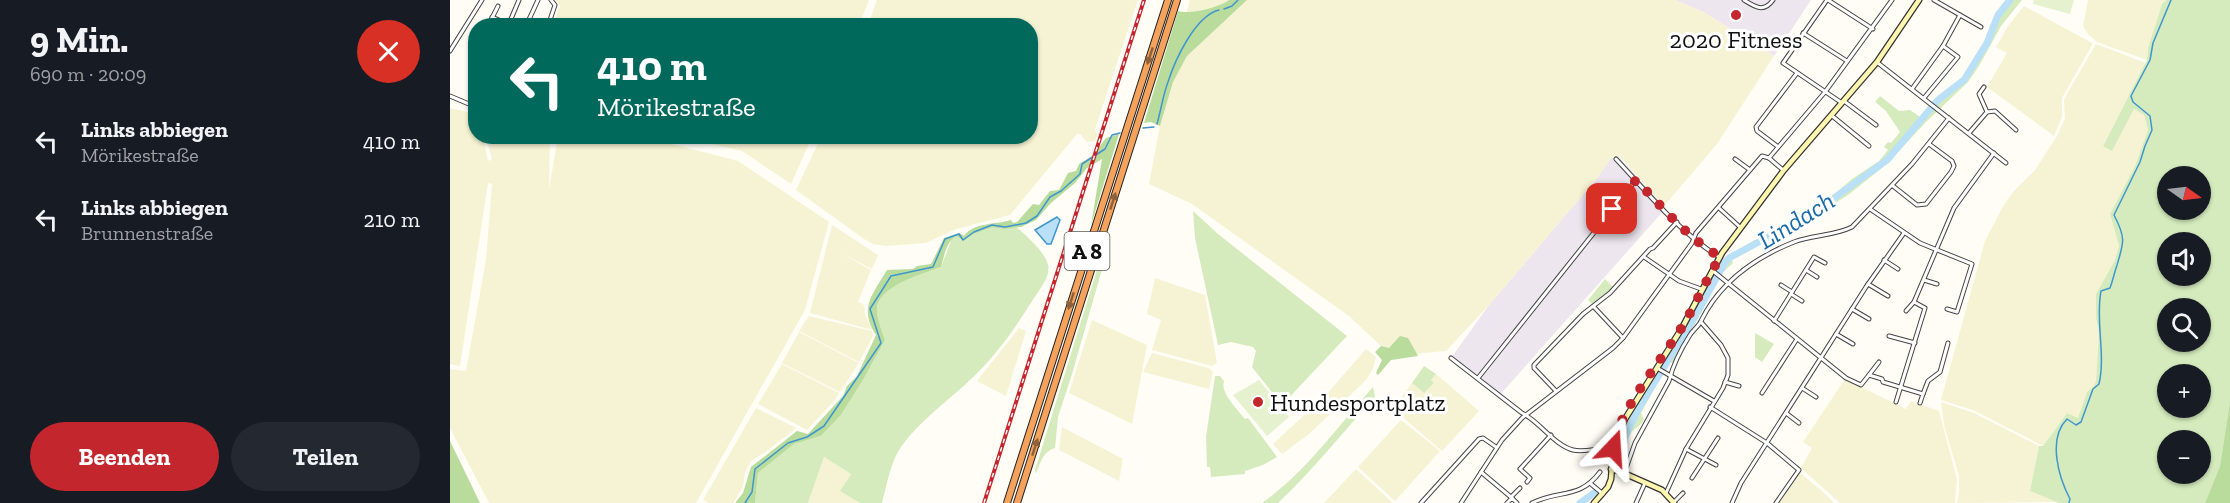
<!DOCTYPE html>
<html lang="de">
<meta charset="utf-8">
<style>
:root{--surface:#171b24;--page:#242831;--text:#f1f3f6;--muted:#9ea1a6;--accent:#c4262e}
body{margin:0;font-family:"Zilla Slab",serif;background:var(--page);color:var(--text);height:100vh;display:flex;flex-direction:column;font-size:22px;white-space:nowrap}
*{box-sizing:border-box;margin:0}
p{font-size:20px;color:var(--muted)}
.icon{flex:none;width:33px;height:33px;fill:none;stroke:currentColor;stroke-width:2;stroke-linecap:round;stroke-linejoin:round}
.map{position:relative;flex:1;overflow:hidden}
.panel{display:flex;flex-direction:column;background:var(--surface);width:450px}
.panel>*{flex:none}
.banner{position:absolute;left:18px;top:18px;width:570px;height:126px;border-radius:24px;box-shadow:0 2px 4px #0004;background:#00695c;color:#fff;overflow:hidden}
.needle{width:39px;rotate:104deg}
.controls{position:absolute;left:1707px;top:166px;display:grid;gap:12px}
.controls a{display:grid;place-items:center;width:54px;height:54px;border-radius:50%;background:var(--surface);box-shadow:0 2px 4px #0004;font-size:30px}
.pin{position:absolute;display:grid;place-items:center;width:51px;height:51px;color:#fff;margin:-26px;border-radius:12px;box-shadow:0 3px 9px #0006}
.me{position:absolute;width:66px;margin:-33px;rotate:20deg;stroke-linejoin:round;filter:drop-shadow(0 0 4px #0008)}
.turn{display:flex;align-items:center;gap:21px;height:126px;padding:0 30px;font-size:27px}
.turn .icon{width:78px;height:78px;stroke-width:2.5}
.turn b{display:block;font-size:42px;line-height:51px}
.round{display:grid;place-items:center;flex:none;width:63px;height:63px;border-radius:32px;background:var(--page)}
.overview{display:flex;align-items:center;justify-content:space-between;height:102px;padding:0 30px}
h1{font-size:36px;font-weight:800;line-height:45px}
.action{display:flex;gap:12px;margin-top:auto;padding:12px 30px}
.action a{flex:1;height:69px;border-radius:36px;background:var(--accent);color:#fff;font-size:24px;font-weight:800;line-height:69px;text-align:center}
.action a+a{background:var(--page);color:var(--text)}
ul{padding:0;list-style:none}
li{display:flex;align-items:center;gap:18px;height:78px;padding:0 30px}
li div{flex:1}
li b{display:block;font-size:22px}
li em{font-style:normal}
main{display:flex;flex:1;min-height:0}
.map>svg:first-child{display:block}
.industrial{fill:#eee6ef}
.farmland{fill:#f6f3d4}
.green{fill:#d5ebbd;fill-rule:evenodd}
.forest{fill:#b9dc9c}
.pitch{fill:#e6f2cf}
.water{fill:#b9e0f7;stroke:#3f96cf;stroke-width:1.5}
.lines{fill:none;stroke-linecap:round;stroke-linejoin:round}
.stream{stroke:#3f96cf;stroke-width:1.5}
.river{stroke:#b9e0f7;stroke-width:7}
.street-casing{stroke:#444;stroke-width:5}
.secondary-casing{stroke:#333;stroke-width:7}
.highway-casing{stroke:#222;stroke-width:8}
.street{stroke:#fff;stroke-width:3}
.secondary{stroke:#fff6b0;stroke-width:4.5}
.highway{stroke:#f5a25d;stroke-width:6}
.rail-casing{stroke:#c4262e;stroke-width:4}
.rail{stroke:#fff;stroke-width:1.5;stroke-dasharray:4.5;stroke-linecap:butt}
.oneway{fill:#8e613b}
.route{stroke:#c4262e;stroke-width:10;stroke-dasharray:0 18}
.poi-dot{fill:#c4262e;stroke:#fff;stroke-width:2}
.labels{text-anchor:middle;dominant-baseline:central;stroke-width:6;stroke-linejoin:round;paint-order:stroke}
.shield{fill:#fff;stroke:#585858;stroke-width:1.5}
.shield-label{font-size:22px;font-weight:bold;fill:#111}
.poi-label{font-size:24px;fill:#111;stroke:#fff}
.water-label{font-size:26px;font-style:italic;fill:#1768a6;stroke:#fff}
</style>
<main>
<section class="panel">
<div class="overview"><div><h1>9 Min.</h1><p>690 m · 20:09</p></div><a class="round" style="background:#d93025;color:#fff"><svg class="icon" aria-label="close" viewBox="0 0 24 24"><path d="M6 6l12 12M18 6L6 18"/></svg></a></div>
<ul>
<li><svg class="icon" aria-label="left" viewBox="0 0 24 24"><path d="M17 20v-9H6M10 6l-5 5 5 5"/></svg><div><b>Links abbiegen</b><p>Mörikestraße</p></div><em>410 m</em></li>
<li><svg class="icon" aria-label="left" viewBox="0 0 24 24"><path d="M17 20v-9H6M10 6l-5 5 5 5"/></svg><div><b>Links abbiegen</b><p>Brunnenstraße</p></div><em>210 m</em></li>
</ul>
<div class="action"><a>Beenden</a><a>Teilen</a></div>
</section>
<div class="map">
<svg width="1780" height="503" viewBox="0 0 1780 503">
<rect width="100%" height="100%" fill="#fffdf5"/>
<g class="industrial">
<path d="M1225,0H1361L1324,56L1255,13Z"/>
<path d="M1168,156L1216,208L1049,396L1001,358L1039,305L1147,178L1161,158Z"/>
</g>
<g class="farmland">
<path d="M105,0H419L409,25H103L110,6Z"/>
<path d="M427,0H688L645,129L647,136L645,141L637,142L630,134H627L560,215L506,229L476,243L436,246L423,244L414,239L346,190L371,137L580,136V26L418,25Z"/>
<path d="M740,0H779L774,5L736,14Z"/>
<path d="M797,0H1225L1255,13L1324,56L1267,144L1214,206L1169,156L1161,158L1147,178L1039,305L996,351L973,353L941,360L931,346L899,316L742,204L699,184L710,126L723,82L737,56Z"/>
<path d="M1638,0H1716L1712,4L1698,48L1697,60L1647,42L1638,34L1633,26Z"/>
<path d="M1574,6L1642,43V45L1612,98V117L1604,136L1537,87L1557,53L1546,47L1558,26Z"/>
<path d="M1646,44L1696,63L1653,145L1662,150L1684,109L1694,115L1698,130L1685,166L1660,214L1669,246L1665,260L1646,294V318L1649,332L1646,381L1643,387L1637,392L1628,418L1617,413L1593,446L1523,410L1491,400L1535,241L1552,208L1563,192L1585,170L1607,136L1615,119L1614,100L1618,92Z"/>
<path d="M0,108L22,113L25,121L26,136L33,137L38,161L42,159L36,137H100L99,189L108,137H195L288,161L379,222L355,310L246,503H39L0,428V369L16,371L36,260L42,184L38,183L10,366L0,364Z"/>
<path d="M231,137L362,136V137L341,184L292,151Z"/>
<path d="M382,225L428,255L422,269L391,253L421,270L408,302L414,305L415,314L422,330L360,313Z"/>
<path d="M705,278L755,295L767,363L762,366L702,350L711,320L697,314Z"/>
<path d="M359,316L422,331L423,336L409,362L349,331Z"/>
<path d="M642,320L697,345L682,424L619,393Z"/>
<path d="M569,328L576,331L556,396L527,381Z"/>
<path d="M349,332L409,363L390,392L332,363Z"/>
<path d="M916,349L926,357L923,369L916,380L859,434L832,454L823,444L875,396Z"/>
<path d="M702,353L759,368L763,372L759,389L693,372Z"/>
<path d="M332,364L389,393L384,401L357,430L308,404Z"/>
<path d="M986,374L1029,411L992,451L943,409L962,383L974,393L984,383L981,380Z"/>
<path d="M1395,379L1456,409L1461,401L1489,411L1507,479L1505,503H1390L1351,468L1362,448L1353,442Z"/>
<path d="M1491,402L1524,413L1589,446L1580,491L1610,502L1507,503L1509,493V476L1494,425Z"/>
<path d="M306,408L346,428L317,451L301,461L295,472L293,487L283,503H259L253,500Z"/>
<path d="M951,420L990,451L945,501L908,467Z"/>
<path d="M612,427L673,459L669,481L609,450Z"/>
<path d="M374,457L401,474L391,491L410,503H358Z"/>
<path d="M906,469L943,503H874Z"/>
<path d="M1350,473L1372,491L1384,503H1328Z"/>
</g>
<g class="green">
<path d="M1557,0H1572L1551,26L1529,66L1518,82L1475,123L1437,164L1398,195L1370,213L1325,236L1322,231L1380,198L1402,179L1429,161L1438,150L1434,147L1438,142L1441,143L1450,132L1436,111L1425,102L1430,96L1449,111L1460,110L1470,117L1485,101L1513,78L1536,41L1546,13Z"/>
<path d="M1716,0H1780V401L1770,466L1755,503H1609L1580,491L1589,446H1593L1617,413L1628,418L1637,392L1643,387L1646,381L1649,332L1646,318V294L1665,260L1669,246L1660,214L1685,166L1698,130L1694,115L1684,109L1662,151L1653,146L1697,60L1698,48L1712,4ZM1718,177H1750V210H1718ZM1718,243H1750V276H1718ZM1718,309H1750V342H1718ZM1718,375H1750V408H1718ZM1718,441H1750V474H1718Z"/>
<path d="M743,211L768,234L897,336L832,405L802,367L806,351L803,347L781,342L768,345L745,238Z"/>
<path d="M542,226L554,229L566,227C575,234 596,253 598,265C601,275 590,289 584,298C566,327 545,357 520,380C497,402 469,421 451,447C440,463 437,485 432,503H410L390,491L401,474L374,457L358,503H305L308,473L344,444L371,436L391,415L413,380L435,340C432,331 428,321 427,312C424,287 473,274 491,267L502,238L506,236L514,241L523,234Z"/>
<path d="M1305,240L1308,245L1282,259L1283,263L1272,273L1269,269L1277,257Z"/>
<path d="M655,244L659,245L622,374L608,417L605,448C593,451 590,464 586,474L585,470Z"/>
<path d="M1267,278L1248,318L1223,363L1218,362L1246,317L1243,315L1262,279Z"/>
<path d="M1155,279L1164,288L1144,306L1138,300Z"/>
<path d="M1305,333L1324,344L1312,362L1305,357Z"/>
<path d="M974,366L986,374L981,380L984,383L974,393L962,383Z"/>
<path d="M1205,373H1209L1199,389L1202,393L1191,413L1194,420C1190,427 1183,428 1180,435C1175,443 1178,452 1175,461L1165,457L1171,431Z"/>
<path d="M765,376H770L774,381C770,393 787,409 795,419L798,418L827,457L813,465L795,471V474L761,477L760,467H757L756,437Z"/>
<path d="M923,387L925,397C893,432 863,470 828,503H812C855,473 888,426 923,387Z"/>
</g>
<g class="forest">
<path d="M779,0H797L737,56L723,82L710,126L701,122L694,123L728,11C739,15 771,7 779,0Z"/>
<path d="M669,134L641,225L652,159L637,168L625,183L601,203L586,220L571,227L554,229L542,227L523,234L514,241L506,236C496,242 494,257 491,267C473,274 424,287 427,312C428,321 432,331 435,340L413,380L391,415L371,436L344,444L308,473L305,503H285L293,493L301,467L347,431L358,434L393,396L397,386L407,376L426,335C408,308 423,294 437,270L463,269L467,266L481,264L494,238L509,233L514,236C524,222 545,225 561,220L563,223L567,222L583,204L589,205L600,191L609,190L618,173L626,171L629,164L642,156L656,138Z"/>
<path d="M950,336L958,338L968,356L941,360L928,375L926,373L932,360L925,352L931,346L939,348Z"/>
<path d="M1780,401V503H1755L1770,466Z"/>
<path d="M0,441L30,503H0Z"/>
</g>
<g class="pitch">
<path d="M1584,0H1624L1620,14L1583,4Z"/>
<path d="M809,380L839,417L817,436L783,395Z"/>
</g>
<path class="water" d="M607,217L610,220L601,244H597L585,230Z"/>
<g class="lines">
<g class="stream">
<path d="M774,9L782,6L788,0"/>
<path d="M707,124C711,110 713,95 718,82C725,60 745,16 769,10"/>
<path d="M693,128L704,127"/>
<path d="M295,503L302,492L305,469L338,443L357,437L374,426L431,343L420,309L441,276L483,267L495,239L509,234L513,240L524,232L542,225L555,227L576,223L587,216L600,197L611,191L630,174L632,164L655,149L662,135L670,133"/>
<path d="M1619,503L1620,499C1609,478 1597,439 1617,419L1626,425L1631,422L1643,389L1649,384C1656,353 1645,321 1651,291L1660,288C1663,280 1664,274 1667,265C1674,242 1676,238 1664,215L1690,162L1695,146L1702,130L1700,116L1683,102L1681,96L1700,60L1703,43L1721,0"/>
</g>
<g class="river">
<path d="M1167,465L1171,458L1175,436L1190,406L1243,320L1274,264L1279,258L1366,211L1437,160L1488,100L1514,80L1537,43L1548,15L1560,0"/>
<path d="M1130,503L1144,493"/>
</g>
<g class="street-casing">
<g id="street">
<path d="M1294,0C1305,7 1314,13 1323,0"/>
<path d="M1377,0L1333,63L1392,103"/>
<path d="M1378,0L1423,29"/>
<path d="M1510,15L1531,27"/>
<path d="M42,17L58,24"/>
<path d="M40,22L48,6"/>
<path d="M58,26L69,0"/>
<path d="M76,26L88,0"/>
<path d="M98,26L105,5L101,0"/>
<path d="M1353,33L1397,61"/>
<path d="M0,51L32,0"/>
<path d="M1428,63L1556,163"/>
<path d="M1534,87L1529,94L1537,112"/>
<path d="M1462,89L1493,46L1510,15L1484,0"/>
<path d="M0,96L26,107"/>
<path d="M1474,98L1508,57L1493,46"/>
<path d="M1394,101L1426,125"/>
<path d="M1381,115L1419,146"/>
<path d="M1519,133L1537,112L1545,111L1566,130"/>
<path d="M1327,146L1307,131L1306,127L1347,73"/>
<path d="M1319,158L1333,170"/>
<path d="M1166,159C1198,193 1229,232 1269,257"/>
<path d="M1285,159L1300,170"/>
<path d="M1443,186L1467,205L1476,204L1501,172L1504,166L1502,161L1479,144"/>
<path d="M1269,208L1291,228"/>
<path d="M1420,209L1470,243L1522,264L1507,312L1497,309"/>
<path d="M1194,257L1229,281L1251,289"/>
<path d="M1434,260L1448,269"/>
<path d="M1356,270L1367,277"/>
<path d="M1263,271L1396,378L1411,385L1419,375L1432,379L1433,382L1473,394L1478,381L1490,372L1498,343"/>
<path d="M1474,280L1487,284"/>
<path d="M1418,284L1438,296"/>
<path d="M1331,285L1342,292"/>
<path d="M1341,294L1352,301"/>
<path d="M1144,307L1173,338"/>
<path d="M1402,309L1419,319"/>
<path d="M1456,311L1464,302"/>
<path d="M1324,321L1364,257L1375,263"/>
<path d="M1386,334L1403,344"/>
<path d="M1439,336L1465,343"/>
<path d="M1001,358L1072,413C1090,422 1104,445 1123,450C1135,453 1150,447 1163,448"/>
<path d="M1207,368L1264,401"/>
<path d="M1419,375L1429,362"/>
<path d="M1028,378L1186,180"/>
<path d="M1275,382L1289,386"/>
<path d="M1352,388L1366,397"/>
<path d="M1106,391L1084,368V365L1133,314L1160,293L1200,249L1203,248L1227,222"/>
<path d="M1312,393L1347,339"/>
<path d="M1446,402L1475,308L1464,302L1504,208L1544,153"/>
<path d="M1470,403L1473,394"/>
<path d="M1260,407L1317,443L1349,470L1326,503"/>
<path d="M1336,413L1349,423"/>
<path d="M1236,449L1266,465"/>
<path d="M1031,472L1062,498"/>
<path d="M1174,474L1185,443L1219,381C1223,365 1231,349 1240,335C1243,330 1249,326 1251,321C1270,282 1304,258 1344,242C1362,235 1384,236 1402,227L1462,164L1499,118"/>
<path d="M1242,478L1268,438"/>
<path d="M1077,482L1080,478L1070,469L1101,435"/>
<path d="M1141,484L1153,494"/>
<path d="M1216,493L1236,449L1273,388L1278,375V358L1271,345L1251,322"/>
<path d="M1061,497L1070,488"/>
<path d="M1224,502L1233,493"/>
<path d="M971,503L1029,439L1033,438L1046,447"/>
<path d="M1011,503L1052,440L1072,418L1163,348L1173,338L1242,243L1246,233L1312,156L1319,158L1375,92L1442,0"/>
<path d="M1057,503L1062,498L1067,503"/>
<path d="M1082,503C1110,489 1129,500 1150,472"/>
<path d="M1186,503L1195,483"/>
<path d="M1282,503L1291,483L1416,287L1454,233"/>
</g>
</g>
<g class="secondary-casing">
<g id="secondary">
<path d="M1161,469L1169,471L1212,490L1224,503"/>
<path d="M1144,503L1158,487L1161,479L1164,443L1175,419L1232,328L1272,253L1334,170L1427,62L1469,0"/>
</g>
</g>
<g class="highway-casing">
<g id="highway">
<path d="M557,503L718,0"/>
<path d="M567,503L727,0"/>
</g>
</g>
<use href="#street" class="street"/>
<use href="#secondary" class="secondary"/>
<use href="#highway" class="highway"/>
<g class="rail-casing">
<path id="rail" d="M534,503L694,0"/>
</g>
<use href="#rail" class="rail"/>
</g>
<defs><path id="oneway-solid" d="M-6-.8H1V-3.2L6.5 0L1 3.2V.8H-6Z" transform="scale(1.5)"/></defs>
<g class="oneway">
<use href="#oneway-solid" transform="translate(700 56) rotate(108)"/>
<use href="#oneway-solid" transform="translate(663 201) rotate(-72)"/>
<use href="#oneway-solid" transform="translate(621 301) rotate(108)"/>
<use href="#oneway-solid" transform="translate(585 447) rotate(-72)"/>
</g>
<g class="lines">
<path class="route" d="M1162,209L1186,180C1212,207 1238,238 1270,257C1256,280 1246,304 1232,327C1211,361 1169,410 1163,448"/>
</g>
<g class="poi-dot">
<circle cx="1286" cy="15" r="6"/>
<circle cx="808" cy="402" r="6"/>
</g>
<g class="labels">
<rect class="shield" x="614.5" y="232" width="45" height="38" rx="4.5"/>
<g class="shield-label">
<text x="637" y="251">A 8</text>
</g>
<g class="poi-label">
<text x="1286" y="39">2020 Fitness</text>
<text x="820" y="402" text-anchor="start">Hundesportplatz</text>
</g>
<g class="water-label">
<text transform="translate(1346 220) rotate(-32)">Lindach</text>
</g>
</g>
</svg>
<div class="controls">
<a><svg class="needle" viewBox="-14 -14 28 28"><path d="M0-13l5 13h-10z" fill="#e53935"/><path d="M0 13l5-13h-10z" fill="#9ea1a6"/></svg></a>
<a><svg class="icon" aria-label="sound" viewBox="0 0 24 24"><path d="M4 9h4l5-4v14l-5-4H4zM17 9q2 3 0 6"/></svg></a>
<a><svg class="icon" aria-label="search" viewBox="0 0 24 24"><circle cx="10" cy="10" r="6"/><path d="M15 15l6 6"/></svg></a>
<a>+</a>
<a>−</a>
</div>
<div class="pin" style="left:1162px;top:209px;background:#d93025"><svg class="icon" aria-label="arrive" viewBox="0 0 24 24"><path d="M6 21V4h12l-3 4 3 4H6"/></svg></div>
<svg class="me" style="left:1163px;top:448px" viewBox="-20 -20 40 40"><path d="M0-17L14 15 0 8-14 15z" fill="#c4262e" stroke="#fff" stroke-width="4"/></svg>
<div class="banner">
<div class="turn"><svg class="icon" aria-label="left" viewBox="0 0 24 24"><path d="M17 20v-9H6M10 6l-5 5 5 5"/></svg><div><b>410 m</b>Mörikestraße</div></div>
</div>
</div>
</main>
